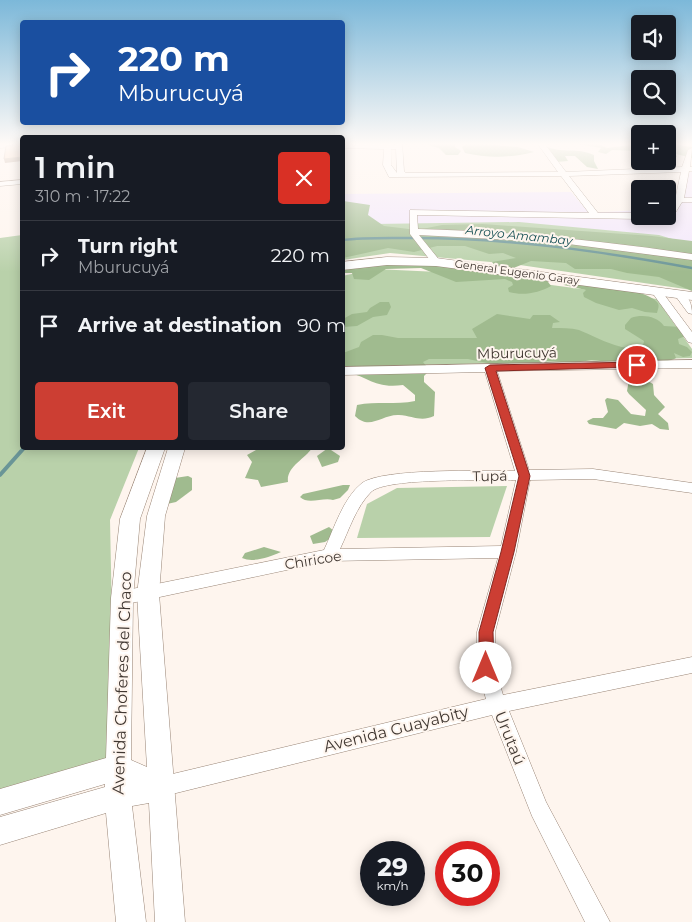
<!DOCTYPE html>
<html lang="en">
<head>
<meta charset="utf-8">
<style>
  :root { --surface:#171b24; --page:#242831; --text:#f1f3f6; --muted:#9ea1a6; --line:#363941; --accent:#cc3e33 }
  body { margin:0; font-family:Montserrat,sans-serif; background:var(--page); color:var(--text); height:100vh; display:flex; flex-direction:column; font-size:19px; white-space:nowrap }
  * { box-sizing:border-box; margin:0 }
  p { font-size:16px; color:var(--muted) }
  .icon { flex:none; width:28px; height:28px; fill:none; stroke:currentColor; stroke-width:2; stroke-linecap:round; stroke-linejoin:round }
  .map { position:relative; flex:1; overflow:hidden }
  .side { position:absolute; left:20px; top:135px; width:325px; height:315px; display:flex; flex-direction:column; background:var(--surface); border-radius:5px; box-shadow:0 2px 12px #0003 }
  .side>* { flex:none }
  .top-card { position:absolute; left:20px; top:20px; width:325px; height:105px; border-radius:5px; box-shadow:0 2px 12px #0003; background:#1a4fa0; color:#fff; overflow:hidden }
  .controls { position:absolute; left:631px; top:15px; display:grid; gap:10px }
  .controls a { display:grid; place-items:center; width:45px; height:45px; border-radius:5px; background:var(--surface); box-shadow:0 2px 12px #0003; font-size:25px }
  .speed { position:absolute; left:360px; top:841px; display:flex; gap:10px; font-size:25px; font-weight:700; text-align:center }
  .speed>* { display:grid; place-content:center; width:65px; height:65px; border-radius:50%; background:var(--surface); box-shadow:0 2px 12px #0003; line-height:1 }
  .speed small { font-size:12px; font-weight:400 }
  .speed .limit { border:8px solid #d22; background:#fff; color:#111 }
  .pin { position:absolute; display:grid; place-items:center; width:42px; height:42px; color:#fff; margin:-21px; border:2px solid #fff; border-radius:50%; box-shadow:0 1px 5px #0007 }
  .me { position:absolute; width:55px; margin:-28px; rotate:0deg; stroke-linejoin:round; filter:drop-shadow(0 0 4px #0008) }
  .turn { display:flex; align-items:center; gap:18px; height:105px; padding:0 15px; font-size:22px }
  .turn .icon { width:65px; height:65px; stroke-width:2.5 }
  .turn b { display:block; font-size:35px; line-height:42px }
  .round { display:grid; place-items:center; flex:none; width:52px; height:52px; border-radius:5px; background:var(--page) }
  .head { display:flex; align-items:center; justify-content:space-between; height:85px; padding:0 15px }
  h1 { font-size:30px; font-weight:600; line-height:38px }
  .action { display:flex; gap:10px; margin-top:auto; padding:10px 15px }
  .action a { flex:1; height:58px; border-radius:5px; background:var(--accent); color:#fff; font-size:20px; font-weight:600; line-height:58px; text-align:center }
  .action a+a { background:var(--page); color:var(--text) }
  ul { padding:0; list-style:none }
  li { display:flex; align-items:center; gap:15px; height:70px; padding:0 15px; border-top:1px solid var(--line) }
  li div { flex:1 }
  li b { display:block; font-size:19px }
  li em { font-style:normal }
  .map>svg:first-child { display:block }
  .commercial { fill:#f3e8fc }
  .green { fill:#b9d1aa }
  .forest { fill:#a0bb8f }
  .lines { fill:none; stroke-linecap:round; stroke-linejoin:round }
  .stream-far1 { stroke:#6a9597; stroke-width:2.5 }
  .stream { stroke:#6a9597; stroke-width:4 }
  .minor-casing { stroke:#998576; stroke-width:1 }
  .tertiary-casing { stroke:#998576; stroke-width:1 }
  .minor { fill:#fff; fill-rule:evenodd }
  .tertiary { fill:#fff; fill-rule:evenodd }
  .shaded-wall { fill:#aa8b74 }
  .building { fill:#f3c7a5; stroke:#aa8b74 }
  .route { fill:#cc3e33; stroke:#852821 }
  .labels { text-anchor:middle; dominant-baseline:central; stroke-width:4; stroke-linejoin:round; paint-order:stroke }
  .far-street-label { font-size:11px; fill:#413832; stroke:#fef5ee }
  .far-water-label { font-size:12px; font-style:italic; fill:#134e53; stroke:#fef5ee }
  .street-label { font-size:14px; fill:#413832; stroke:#fef5ee }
  .near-street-label { font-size:16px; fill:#413832; stroke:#fef5ee }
</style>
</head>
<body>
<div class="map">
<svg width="692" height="922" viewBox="0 0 692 922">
  <rect width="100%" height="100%" fill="#fef5ee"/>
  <polygon class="commercial" points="690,172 692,172 692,249 351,226 343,213 342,194 571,192 589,213 640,210 640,216 668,216 668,208 673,208"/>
  <g class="green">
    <polygon points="343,200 345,201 353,221 373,224 519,222 659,235 692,245 692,290 513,264 390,253 343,260"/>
    <polygon points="22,235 22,448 139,448 110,520 115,767 0,795 0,238"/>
    <polygon points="375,269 460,273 657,299 692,349 692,358 343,367 342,276"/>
    <polygon points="507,486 490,537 357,538 367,504 397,488"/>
  </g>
  <g class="forest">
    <polygon points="428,143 455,143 455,147 461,151 458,155 446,155 439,148 428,145"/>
    <path d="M467,143L518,147L534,152C511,158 487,158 465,153L462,147Z"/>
    <polygon points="572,143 596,143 607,148 638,144 640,151 612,150 606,154 598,152 601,148"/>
    <polygon points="668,143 692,147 692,158 676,154 677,157 668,158"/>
    <path d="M544,146C563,154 577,147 594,155V161L598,169L587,167L575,156H565L568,161L555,162Z"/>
    <polygon points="343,201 370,205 368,215 384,226 417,230 442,225 482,224 652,236 692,241 692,291 659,277 627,273 611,269 575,269 566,263 531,261 511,269 497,268 492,262 516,258 503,253 489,254 465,246 437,246 414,252 388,248 343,258"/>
    <path d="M403,263L543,275L551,286C539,293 523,296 509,292L508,288L513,285L512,282L505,279L456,282L421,268L386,269L369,280L354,279L352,273H343L342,268Z"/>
    <path d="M562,281C583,284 644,287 657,302C660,305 658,309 657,313L645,312L632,308L619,310L596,303L584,297L583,293L586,290L564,285Z"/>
    <polygon points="380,302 389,302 391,307 387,315 373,317 357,326 343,327 343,319 352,314 367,312 370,308"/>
    <path d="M497,314L530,319L533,315H550L560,322L553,323L552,328C561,328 571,328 579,330C597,337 624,354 643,346L644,341L625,329V325L631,318C642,314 657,316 664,326L681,327L688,335L678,339L679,344L687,347L692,352L690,356L683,357L674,353L676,358C664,365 646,360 631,368L634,373L653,384L654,395L665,407L658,414L668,423L669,430L660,429L652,424L640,426L624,423L616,429L589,424L587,421L593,418H603L608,412L605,400L607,398L618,400L631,414L645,416L646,410L629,394L627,391L629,380L618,374L616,367L607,365L601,361L591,360L575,363L547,361L535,366L492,364L468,359H429L423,362L427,367L428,372L424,376V382L435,392L434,416C421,422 413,416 399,415C382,414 370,431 355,416L357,405C376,401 396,405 415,401V395L403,385C374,389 368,376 343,371V353L359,347L361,342L373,335H382L398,338H477L472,329Z"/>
    <path d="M270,448H312C305,459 286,467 288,482L261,487L258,480L245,478L252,462L247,455L256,450Z"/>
    <polygon points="328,448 340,456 338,462 322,467 317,456"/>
    <polygon points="188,476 192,478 192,490 176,502 167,504 175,478"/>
    <path d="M343,485H350L348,490L340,498L333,500C323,497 308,505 300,497L303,494Z"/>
    <polygon points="329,527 334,531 334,536 325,542 313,544 310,536"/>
    <path d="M264,547L281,552C270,557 253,563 242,558L245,553Z"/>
  </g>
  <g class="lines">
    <path class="stream-far1" d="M342,240C366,237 391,238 415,238C508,238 600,251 692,268"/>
    <polyline class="stream" points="0,475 24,448"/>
    <defs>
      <g id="minor">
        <polygon points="22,143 22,146 0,148 0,144"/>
        <path d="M385,143L396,145V143H402L404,171L406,173L558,172L537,143H544L566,172L682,167L688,150L692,148L690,167H692V171H689L684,198H692V202H682L672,218L669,219L665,216H668V212L675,200L681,172L569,176L598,213H640V216H644L640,219L417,215L418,229C510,231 601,241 692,254V260L553,242L419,235L441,262L433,264L410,234V210L589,213L561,176L392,177H389L383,165L384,149L342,148V144ZM391,149H396L397,173L391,165Z"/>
        <polygon points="22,180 22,184 0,186 0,182"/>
        <polygon points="656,288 660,289 692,332 692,343 688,342 651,291"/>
        <path d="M679,291C689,294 692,305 692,314L688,313L674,294Z"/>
        <path d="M692,360V368L497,371L529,470L593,469L692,483V493L593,479L530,480L516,552L495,632V668L503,695L692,657V673L509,711L546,802L610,922H585L532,816L492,715L160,797L153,794L150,787L153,780L160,777L486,699L477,668V632L498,558L329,561L122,605L116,603L114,598L116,593L122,591L324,550C334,529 343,498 362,483C383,468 485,471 515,471L485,372L342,375V367ZM516,480L501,546L340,549C349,530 356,507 371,492C386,477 491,481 516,480Z"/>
      </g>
      <g id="tertiary">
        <polygon points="387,257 436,258 692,292 692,300 436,266 387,265 342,270 342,262"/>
        <polygon points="147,448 165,448 140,519 133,598 131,760 147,767 137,594 147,516 168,448 185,448 165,516 159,594 185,922 155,922 149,803 132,806 146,922 116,922 106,813 0,845 0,817 105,787 105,784 0,815 0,789 106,758 111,598 120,519"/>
      </g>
    </defs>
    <use href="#minor" class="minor-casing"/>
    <use href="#tertiary" class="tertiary-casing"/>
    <use href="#minor" class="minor"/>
    <use href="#tertiary" class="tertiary"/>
  </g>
  <polygon class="shaded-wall" points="22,157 22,161 5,163 4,159"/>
  <polygon class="building" points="22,144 22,157 4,159 6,146"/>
  <linearGradient id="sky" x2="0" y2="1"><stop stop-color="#7cb8d9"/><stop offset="0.53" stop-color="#fffaf7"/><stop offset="1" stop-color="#fffaf7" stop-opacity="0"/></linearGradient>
  <rect width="692" height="272" fill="url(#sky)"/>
  <polygon class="route" points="637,362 642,365 640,367 496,371 530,476 514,552 493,632 494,668 492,672 486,674 481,672 479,668 479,632 501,552 519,476 485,368 490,365"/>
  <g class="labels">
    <g class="far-street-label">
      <text transform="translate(517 272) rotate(8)">General Eugenio Garay</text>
    </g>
    <g class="far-water-label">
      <text transform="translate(519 235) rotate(6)">Arroyo Amambay</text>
    </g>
    <g class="street-label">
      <text transform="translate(517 353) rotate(-1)">Mburucuyá</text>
      <text transform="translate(490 476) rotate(-1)">Tupá</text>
      <text transform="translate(313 560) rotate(-9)">Chiricoe</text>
    </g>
    <g class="near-street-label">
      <text transform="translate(122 683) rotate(-88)">Avenida Choferes del Chaco</text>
      <text transform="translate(396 729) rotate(-14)">Avenida Guayabity</text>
      <text transform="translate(510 738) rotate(68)">Urutaú</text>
    </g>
  </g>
</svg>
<div class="controls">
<a><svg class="icon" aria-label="sound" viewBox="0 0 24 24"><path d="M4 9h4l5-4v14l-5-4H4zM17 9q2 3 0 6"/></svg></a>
<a><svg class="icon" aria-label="search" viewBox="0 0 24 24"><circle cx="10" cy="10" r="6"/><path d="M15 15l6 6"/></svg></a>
<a>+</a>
<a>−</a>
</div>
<div class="speed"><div>29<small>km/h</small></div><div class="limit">30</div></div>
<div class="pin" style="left:637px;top:365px;background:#d93025"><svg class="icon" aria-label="arrive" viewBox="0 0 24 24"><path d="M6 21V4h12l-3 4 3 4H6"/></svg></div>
<svg class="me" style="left:486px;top:668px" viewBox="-20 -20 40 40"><circle r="19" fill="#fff"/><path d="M0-13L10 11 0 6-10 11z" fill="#cc3e33"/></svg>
<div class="top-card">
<div class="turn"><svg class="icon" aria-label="right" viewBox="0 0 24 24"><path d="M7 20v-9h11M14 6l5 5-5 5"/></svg><div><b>220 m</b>Mburucuyá</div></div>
</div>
<section class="side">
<div class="head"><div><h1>1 min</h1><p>310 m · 17:22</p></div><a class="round" style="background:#d93025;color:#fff"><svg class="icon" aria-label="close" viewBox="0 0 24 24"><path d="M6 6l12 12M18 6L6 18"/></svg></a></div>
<ul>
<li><svg class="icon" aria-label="right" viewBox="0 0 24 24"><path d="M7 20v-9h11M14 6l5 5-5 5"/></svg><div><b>Turn right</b><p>Mburucuyá</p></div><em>220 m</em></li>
<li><svg class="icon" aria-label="arrive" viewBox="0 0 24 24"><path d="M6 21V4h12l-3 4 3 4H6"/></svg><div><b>Arrive at destination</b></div><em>90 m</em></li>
</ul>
<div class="action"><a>Exit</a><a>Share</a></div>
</section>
</div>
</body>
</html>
